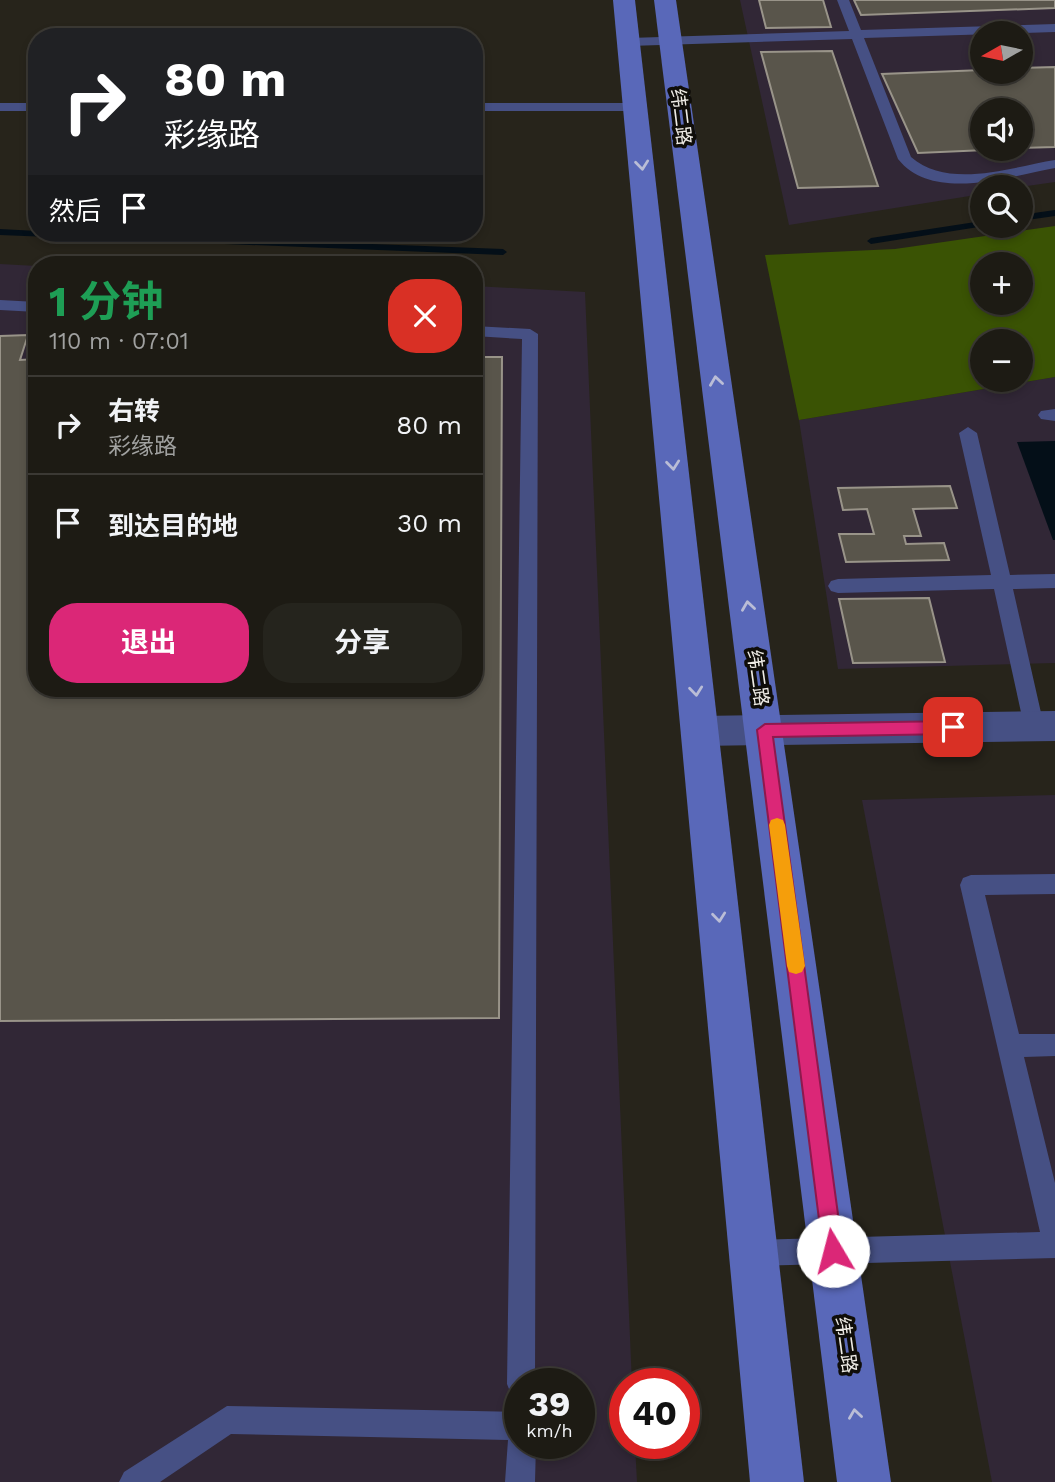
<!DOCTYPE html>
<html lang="zh">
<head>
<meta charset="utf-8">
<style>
  :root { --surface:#1d1b14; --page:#25241d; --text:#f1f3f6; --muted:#a0a1a0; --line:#3b3934; --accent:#db2777 }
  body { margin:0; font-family:"Work Sans","Noto Sans SC",sans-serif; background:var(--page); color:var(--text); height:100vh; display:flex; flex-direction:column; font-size:26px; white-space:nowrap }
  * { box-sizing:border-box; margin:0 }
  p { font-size:23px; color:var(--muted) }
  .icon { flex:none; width:38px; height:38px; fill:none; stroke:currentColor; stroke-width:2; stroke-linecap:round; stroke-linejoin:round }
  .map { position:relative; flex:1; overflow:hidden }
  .drawer { position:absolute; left:28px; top:256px; width:455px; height:441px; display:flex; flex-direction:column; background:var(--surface); border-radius:28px; box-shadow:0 4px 10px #0003,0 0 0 2px var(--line) }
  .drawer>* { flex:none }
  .banner { position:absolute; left:28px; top:28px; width:455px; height:214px; border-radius:28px; box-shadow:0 4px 10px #0003,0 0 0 2px var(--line); background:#202124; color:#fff; overflow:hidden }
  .needle { width:46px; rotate:261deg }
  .buttons { position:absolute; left:970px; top:21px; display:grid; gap:14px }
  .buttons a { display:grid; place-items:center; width:63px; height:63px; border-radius:50%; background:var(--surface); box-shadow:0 4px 10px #0003,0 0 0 2px var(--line); font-size:35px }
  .speed { position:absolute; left:504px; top:1368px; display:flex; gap:14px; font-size:35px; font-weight:700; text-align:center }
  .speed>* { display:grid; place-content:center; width:91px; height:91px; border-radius:50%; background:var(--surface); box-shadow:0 4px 10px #0003,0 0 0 2px var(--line); line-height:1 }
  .speed small { font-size:18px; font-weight:400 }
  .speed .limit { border:10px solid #d22; background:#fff; color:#111 }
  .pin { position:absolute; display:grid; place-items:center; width:60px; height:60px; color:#fff; margin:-30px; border-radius:14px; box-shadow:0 4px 10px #0006 }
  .me { position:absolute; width:77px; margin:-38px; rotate:352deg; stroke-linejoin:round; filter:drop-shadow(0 0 5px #0008) }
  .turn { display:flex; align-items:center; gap:24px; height:147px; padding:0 21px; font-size:32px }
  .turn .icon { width:91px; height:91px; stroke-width:2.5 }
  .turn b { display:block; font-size:49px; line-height:60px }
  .then { display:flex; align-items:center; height:66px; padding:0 21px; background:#0003; gap:14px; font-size:26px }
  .round { display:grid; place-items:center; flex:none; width:74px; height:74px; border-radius:28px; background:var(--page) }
  .head { display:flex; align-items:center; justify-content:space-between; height:119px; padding:0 21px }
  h1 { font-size:42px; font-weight:700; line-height:52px; color:#1e9e55 }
  .action { display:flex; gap:14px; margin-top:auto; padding:14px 21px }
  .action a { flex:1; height:80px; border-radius:28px; background:var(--accent); color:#fff; font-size:28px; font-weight:700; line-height:80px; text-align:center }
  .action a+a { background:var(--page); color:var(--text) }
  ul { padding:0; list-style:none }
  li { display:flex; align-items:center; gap:21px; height:98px; padding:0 21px; border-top:2px solid var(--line) }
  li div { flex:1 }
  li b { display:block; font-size:26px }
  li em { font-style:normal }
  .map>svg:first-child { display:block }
  .industrial { fill:#312736; fill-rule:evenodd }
  .forest { fill:#3a5304; fill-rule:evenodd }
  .water { fill:#040f18 }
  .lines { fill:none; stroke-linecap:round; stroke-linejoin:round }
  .stream { fill:#040f18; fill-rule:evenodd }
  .building { fill:#59554b; stroke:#999489; stroke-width:2 }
  .lane { fill:#465084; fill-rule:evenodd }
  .street { fill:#465084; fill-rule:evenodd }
  .secondary { fill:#5968b9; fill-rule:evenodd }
  .oneway { stroke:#babdd6 }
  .route { fill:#db2777; stroke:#8e194d; stroke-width:2 }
  .slow { fill:#f59e0b }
  .labels { text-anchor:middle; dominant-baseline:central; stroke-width:7; stroke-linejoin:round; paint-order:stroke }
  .street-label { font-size:19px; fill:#eeebe5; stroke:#0f0d09 }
</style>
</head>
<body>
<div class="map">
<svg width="1055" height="1482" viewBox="0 0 1055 1482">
  <rect width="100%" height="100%" fill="#27241b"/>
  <g class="industrial">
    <path d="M740,0H1055V182L1020,187H982V194L789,225ZM982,33H1020V72H982ZM982,110H1020V149H982Z"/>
    <path d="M0,264L37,266V688H474V286L585,292L632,1384H625V1444H635L637,1482H0ZM520,1384H579V1444H520Z"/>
    <polygon points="1055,377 1055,663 838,669 799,420"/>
    <polygon points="1055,795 1055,1482 992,1482 862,800"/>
  </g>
  <path class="forest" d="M1055,226V377L799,420L765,255L895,249ZM982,264H1020V303H982ZM982,341H1020V380H982Z"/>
  <polygon class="water" points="1055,441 1055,540 1053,540 1017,442"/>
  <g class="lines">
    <g class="stream">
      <polygon points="1055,210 1055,216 1020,221 1020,215"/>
      <polygon points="982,221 982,226 985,226 871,244 867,241 871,238"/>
      <polygon points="0,229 37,231 37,233 86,233 503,249 507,252 503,255 0,235"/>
    </g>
  </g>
  <g class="building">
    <polygon points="759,0 823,0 831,27 766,28"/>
    <polygon points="854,0 1055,0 1055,8 861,15"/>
    <polygon points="832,51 878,186 798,188 761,52"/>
    <polygon points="1055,67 1055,147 1020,148 1020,110 982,110 982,149 1009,149 918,153 882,74 982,70 982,72 1020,72 1020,68"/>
    <polygon points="28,335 20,360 37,359 37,688 474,688 474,357 502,357 499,1018 0,1021 0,336"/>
    <polygon points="950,486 957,508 913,509 921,536 904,536 906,544 944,543 949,560 846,562 839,534 874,534 867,509 843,510 838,488"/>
    <polygon points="929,598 945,662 853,663 839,599"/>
  </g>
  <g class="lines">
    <g class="lane">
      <path d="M837,0H849L861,30L1055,24V32L864,38L911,157C949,190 1011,167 1055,160V168C1009,176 933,203 898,159L852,39L629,46L623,42L629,38L849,31Z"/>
      <rect x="0" y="103" width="37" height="8"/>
      <polygon points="474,103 636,103 643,107 636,111 474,111"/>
      <polygon points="0,300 37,302 37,312 0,310"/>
      <polygon points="474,326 530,329 538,334 535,1384 520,1384 520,1398 511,1394 507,1384 522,339 474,336"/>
      <polygon points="1055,409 1055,421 1041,419 1038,415 1041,411"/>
      <polygon points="968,427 977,433 1010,575 1055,574 1055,588 1013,589 1044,726 1041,732 1034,734 1027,732 1024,726 994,589 838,593 831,591 828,586 831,581 838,579 991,575 959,433"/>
      <polygon points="1055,874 1055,894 985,895 1019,1034 1055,1034 1055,1056 1024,1057 1055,1183 1055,1258 754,1266 744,1263 741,1253 744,1243 754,1240 1040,1232 960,885 963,878 971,875"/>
      <polygon points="227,1406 520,1412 520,1444 536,1444 535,1482 505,1482 508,1440 231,1434 160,1482 119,1482 124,1472"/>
    </g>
    <polygon class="street" points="1055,711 1055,741 700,746 686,742 681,731 686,720 700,716"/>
    <g class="secondary">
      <polygon points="613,0 635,0 804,1482 750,1482"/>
      <polygon points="654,0 676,0 891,1482 837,1482"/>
    </g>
  </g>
  <defs><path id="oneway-chevron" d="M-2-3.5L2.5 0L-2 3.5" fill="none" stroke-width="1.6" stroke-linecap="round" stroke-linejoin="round" transform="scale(1.75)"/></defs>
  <g class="oneway">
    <use href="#oneway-chevron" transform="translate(642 165) rotate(84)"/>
    <use href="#oneway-chevron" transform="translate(716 381) rotate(-98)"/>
    <use href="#oneway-chevron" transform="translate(673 465) rotate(84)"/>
    <use href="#oneway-chevron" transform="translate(748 606) rotate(-98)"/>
    <use href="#oneway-chevron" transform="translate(696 691) rotate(84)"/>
    <use href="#oneway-chevron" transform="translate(719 917) rotate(84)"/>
    <use href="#oneway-chevron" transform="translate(855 1414) rotate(-98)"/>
  </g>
  <polygon class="route" points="953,721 961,727 953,734 773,737 843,1251 840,1259 833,1262 826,1259 823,1251 757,730 765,724"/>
  <polygon class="slow" points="777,818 783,820 785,825 805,966 802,972 796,974 789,972 787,966 769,825 771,820"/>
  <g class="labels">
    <g class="street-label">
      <text transform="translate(681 117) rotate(83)">纬二路</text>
      <text transform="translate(758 678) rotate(82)">纬二路</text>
      <text transform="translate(846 1345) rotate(82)">纬二路</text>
    </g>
  </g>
</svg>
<div class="buttons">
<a><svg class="needle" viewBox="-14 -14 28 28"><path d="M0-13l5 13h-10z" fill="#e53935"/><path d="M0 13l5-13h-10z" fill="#a0a1a0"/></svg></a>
<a><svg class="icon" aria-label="sound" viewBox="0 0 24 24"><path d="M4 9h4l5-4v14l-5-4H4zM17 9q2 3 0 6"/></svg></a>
<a><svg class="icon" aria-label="search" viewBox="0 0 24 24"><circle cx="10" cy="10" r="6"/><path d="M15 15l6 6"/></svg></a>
<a>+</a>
<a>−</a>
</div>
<div class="speed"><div>39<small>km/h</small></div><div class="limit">40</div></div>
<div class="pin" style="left:953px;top:727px;background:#d93025"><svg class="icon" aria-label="arrive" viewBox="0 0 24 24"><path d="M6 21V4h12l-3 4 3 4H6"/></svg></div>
<svg class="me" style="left:833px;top:1251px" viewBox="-20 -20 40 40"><circle r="19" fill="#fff"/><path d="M0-13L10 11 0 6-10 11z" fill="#db2777"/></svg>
<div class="banner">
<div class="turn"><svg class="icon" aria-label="right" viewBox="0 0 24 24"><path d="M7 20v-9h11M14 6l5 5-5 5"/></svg><div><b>80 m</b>彩缘路</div></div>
<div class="then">然后<svg class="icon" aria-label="arrive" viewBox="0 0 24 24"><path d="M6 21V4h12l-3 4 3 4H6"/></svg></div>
</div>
<section class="drawer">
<div class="head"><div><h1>1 分钟</h1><p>110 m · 07:01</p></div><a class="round" style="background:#d93025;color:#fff"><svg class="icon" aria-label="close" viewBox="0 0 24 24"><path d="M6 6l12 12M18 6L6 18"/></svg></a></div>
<ul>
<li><svg class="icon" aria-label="right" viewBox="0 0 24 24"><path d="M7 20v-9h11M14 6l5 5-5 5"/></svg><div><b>右转</b><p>彩缘路</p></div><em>80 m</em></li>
<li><svg class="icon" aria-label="arrive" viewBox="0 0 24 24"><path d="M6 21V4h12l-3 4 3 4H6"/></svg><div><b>到达目的地</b></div><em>30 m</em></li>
</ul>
<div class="action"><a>退出</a><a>分享</a></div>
</section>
</div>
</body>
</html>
